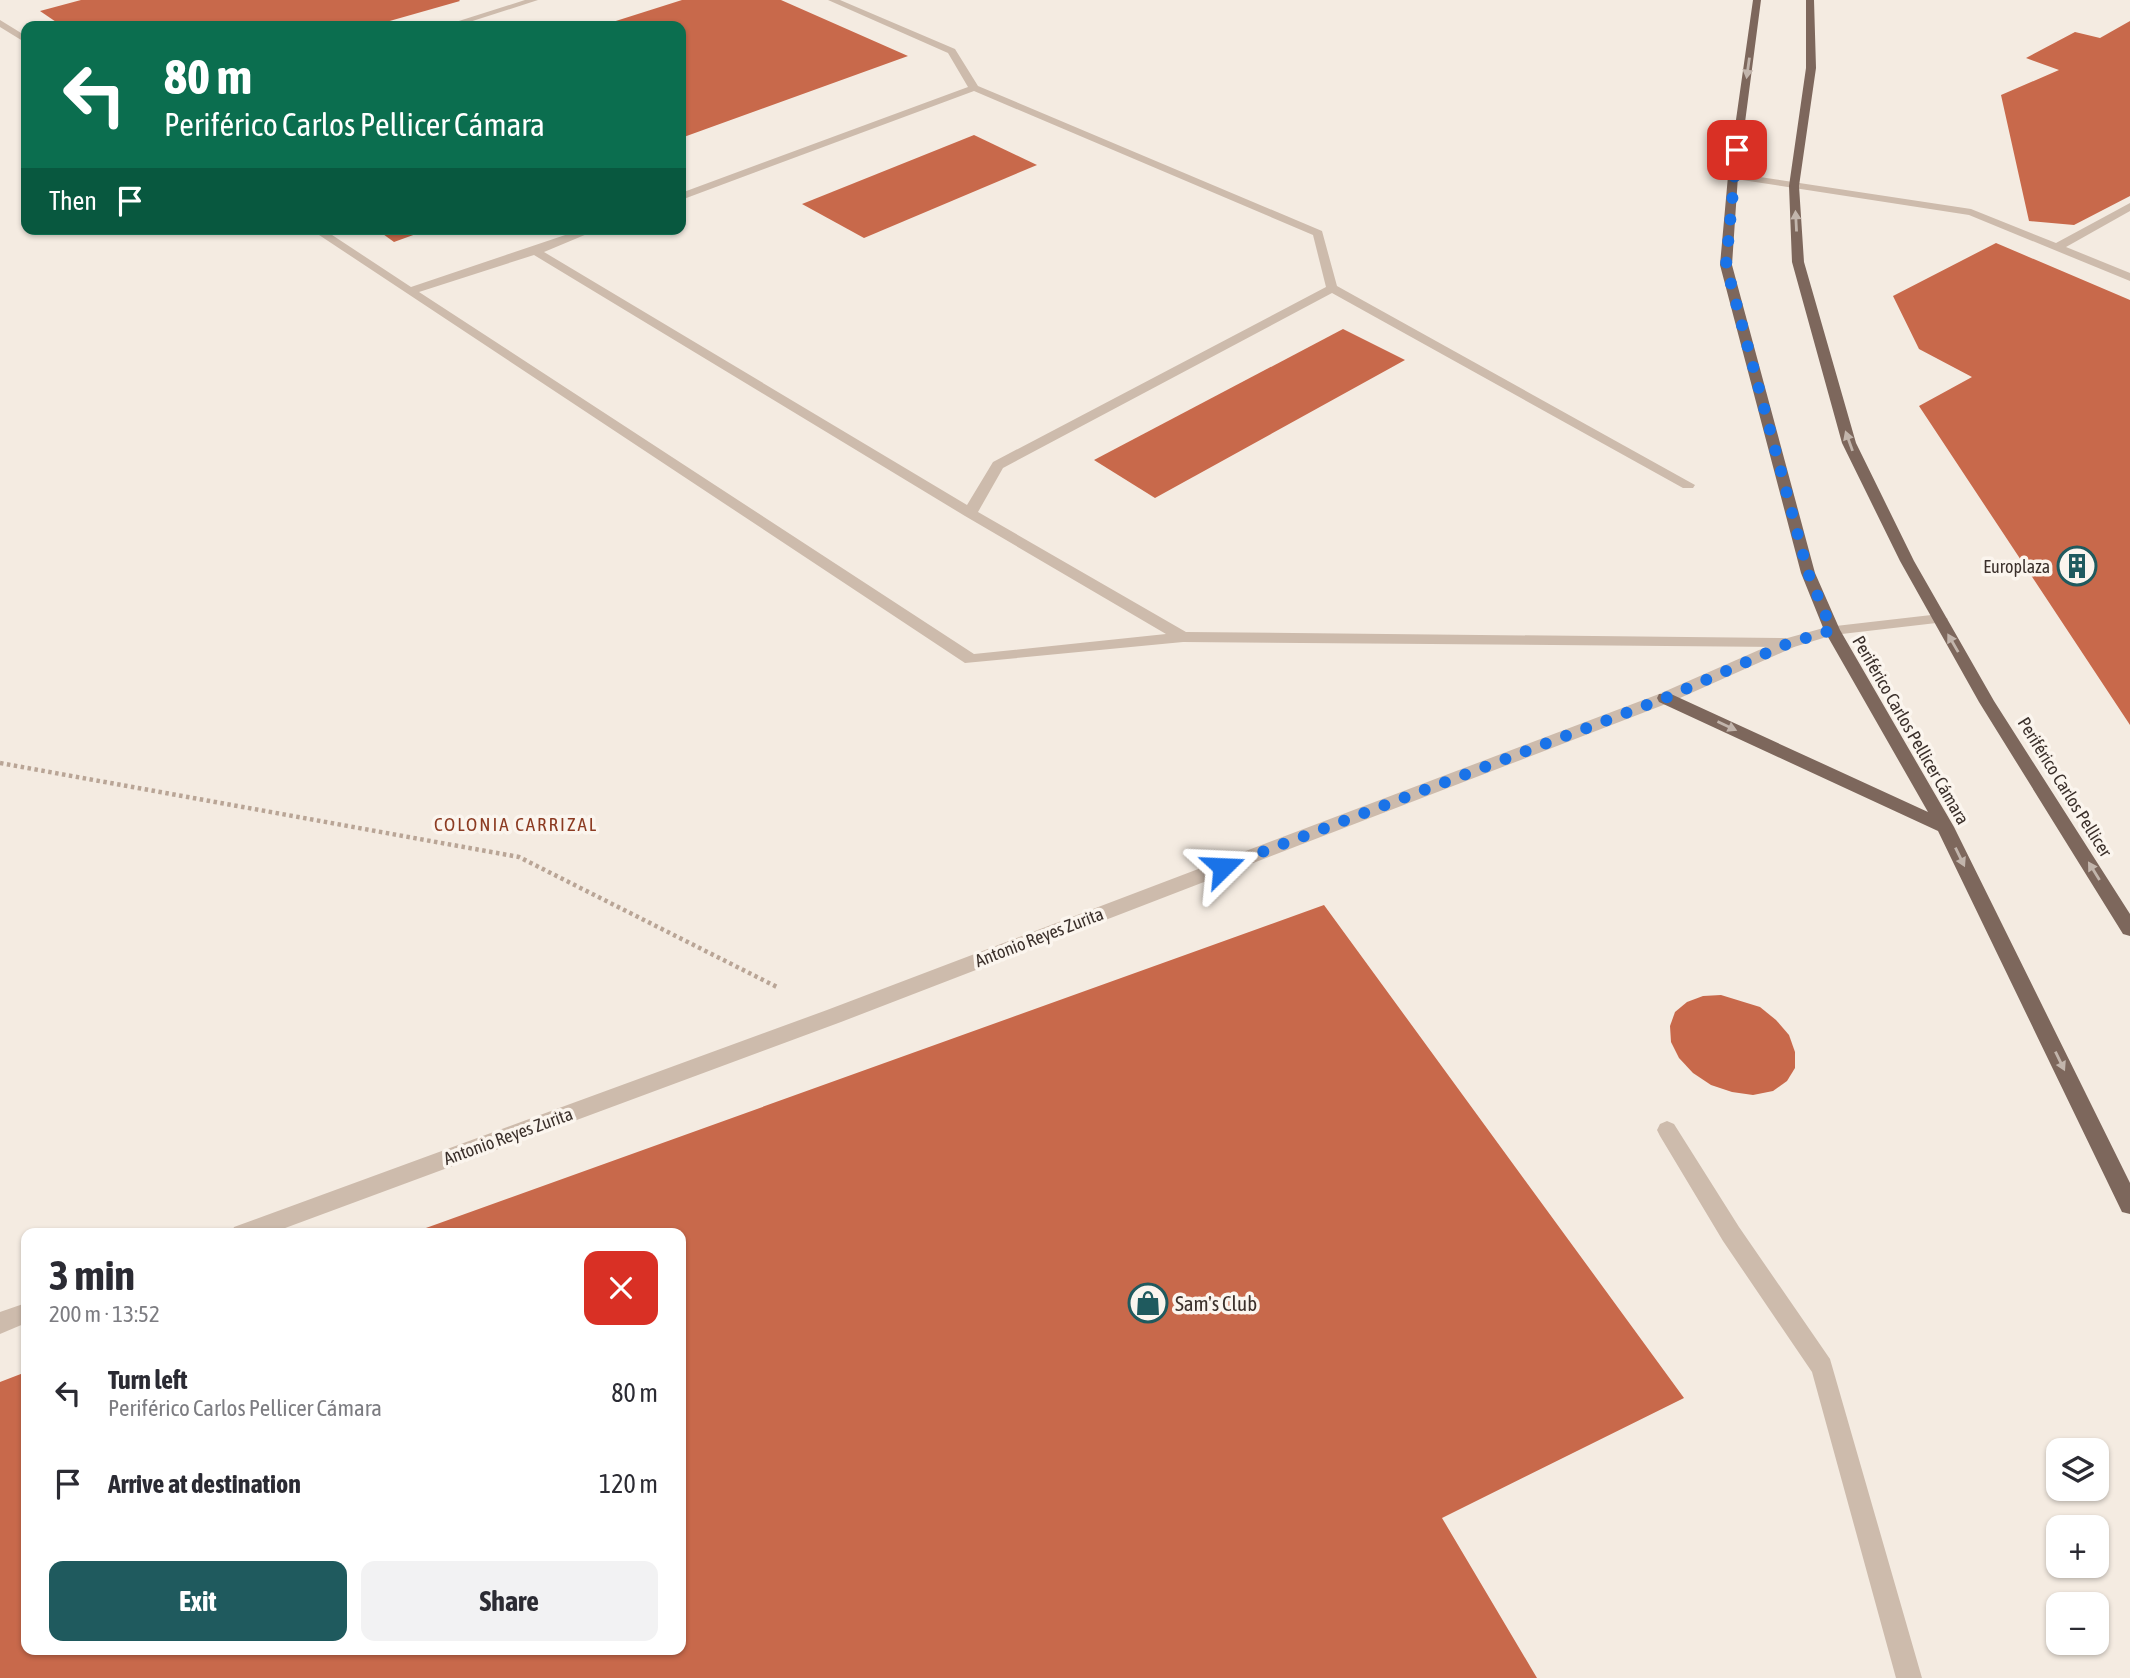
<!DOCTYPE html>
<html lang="en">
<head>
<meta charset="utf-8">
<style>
  :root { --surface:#fff; --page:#f2f2f3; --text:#2b2b33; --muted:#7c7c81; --accent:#1f5a5e }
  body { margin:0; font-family:"Asap Condensed",sans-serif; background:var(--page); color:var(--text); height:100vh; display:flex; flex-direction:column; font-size:26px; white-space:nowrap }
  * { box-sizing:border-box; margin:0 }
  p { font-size:23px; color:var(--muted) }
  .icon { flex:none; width:38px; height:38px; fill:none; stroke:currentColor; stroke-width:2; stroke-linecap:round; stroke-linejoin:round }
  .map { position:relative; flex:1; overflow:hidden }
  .panel { position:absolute; left:21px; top:1228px; width:665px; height:427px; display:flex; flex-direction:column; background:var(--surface); border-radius:14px; box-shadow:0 2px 5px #0004 }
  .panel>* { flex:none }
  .banner { position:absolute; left:21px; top:21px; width:665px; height:214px; border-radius:14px; box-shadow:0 2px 5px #0004; background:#0b6e4f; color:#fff; overflow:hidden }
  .buttons { position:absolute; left:2046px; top:1438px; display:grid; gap:14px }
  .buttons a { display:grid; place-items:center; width:63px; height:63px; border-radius:14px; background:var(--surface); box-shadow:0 2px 5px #0004; font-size:35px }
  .pin { position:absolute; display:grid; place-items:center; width:60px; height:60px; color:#fff; margin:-30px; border-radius:14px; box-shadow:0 4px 10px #0006 }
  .me { position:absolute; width:77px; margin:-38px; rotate:69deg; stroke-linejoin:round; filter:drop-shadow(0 0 5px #0008) }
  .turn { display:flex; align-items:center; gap:24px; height:147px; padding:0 28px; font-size:32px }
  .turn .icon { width:91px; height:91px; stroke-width:2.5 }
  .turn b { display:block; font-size:49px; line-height:60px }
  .then { display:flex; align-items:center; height:66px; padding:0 28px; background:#0003; gap:14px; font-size:26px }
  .round { display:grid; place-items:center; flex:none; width:74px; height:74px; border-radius:14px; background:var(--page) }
  .head { display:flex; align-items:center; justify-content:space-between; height:119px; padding:0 28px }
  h1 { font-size:42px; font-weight:700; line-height:52px }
  .action { display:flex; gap:14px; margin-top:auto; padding:14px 28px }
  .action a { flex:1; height:80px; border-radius:14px; background:var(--accent); color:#fff; font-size:28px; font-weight:700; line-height:80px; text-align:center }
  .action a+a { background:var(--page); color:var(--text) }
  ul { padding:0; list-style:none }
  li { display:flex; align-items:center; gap:21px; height:91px; padding:0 28px }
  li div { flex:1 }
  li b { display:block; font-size:26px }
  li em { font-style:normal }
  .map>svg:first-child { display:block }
  .building { fill:#c8694b }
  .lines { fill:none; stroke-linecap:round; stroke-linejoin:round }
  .path { stroke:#b9a596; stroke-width:4.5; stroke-dasharray:3.5 3.5; stroke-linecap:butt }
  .lane { fill:#cdbbac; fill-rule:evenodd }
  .street { fill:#cdbbac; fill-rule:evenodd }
  .primary { fill:#7d675c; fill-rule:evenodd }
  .oneway { fill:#c2b5ac }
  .route { stroke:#1a73e8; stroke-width:12; stroke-dasharray:0 21.6 }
  .labels { text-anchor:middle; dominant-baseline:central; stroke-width:7; stroke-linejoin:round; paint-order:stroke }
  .poi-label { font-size:18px; fill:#3b302b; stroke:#fbf5ee; text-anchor:end }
  .street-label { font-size:18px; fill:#3b302b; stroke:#fbf5ee }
  .neighbourhood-label { font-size:19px; letter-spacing:2px; fill:#8c3b22; stroke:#fbf5ee }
  .near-poi-label { font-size:21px; fill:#3b302b; stroke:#fbf5ee; text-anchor:start }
</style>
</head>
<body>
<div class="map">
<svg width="2130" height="1678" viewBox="0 0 2130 1678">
  <rect width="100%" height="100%" fill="#f4ebe1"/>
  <g class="building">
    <polygon points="81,0 459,0 460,1 372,26 62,26 40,11"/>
    <polygon points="682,0 781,0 908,56 681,138 681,26 600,26"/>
    <polygon points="2130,21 2130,196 2074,225 2029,221 2001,95 2059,70 2026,58 2075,32 2100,38"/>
    <polygon points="974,135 1037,165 864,238 802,204"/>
    <polygon points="376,229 427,229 427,230 394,242"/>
    <polygon points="1996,243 2130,300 2130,725 1919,406 1972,377 1919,349 1893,296"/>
    <polygon points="1343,329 1405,360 1155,498 1094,460"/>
    <polygon points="1324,905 1684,1398 1442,1518 1537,1678 0,1678 0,1382 26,1372 26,1650 681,1650 681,1234 412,1233"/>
    <polygon points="1721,995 1760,1007 1776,1020 1789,1035 1795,1052 1795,1068 1787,1081 1773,1091 1753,1095 1732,1092 1711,1085 1693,1073 1679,1058 1671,1042 1670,1026 1675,1012 1687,1002 1703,996"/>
  </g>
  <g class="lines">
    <polyline class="path" points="0,763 519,857 777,987"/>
    <g class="lane">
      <polygon points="525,0 538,0 457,26 443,26"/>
      <path d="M828,0H840L955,49L978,86L1322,231L1337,286L1695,485L1693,488H1683L1332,293L1003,468L978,512L1186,632L1789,638L1797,643L1794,647L1183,642L965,663L310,229H323L411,287L583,229H599L544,252L967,505L993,462L1326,287L1313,235L974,91L681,200V193L968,87L948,53ZM534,255L965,516L1166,634L974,654L419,292Z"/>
      <polygon points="0,20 26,36 26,43 0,27"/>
      <polygon points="1733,173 1971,209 2056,243 2130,203 2130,211 2066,247 2130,273 2130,281 1969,215 1729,178 1729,174"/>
      <polygon points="1667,1121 1674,1124 1739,1227 1830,1359 1922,1678 1896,1678 1812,1372 1723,1241 1660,1136 1657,1130 1660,1124"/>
    </g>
    <g class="street">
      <polygon points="1940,614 1948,619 1945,622 1833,635 1794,647 1671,702 841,1022 269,1234 231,1234 234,1227 827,1010 1659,694 1784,639 1827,627"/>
      <polygon points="26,1303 26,1323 0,1334 0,1312"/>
    </g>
    <g class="primary">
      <polygon points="1753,0 1761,0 1738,176 1732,265 1815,573 1840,630 1954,827 2130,1183 2130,1214 2122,1212 1938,831 1659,702 1657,698 1659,694 1671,694 1928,812 1824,630 1801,573 1720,265 1728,176"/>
      <polygon points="1806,0 1814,0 1816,68 1799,186 1804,262 1856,443 1914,561 1994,701 2130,914 2130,936 2123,934 1979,702 1900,561 1842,443 1792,262 1789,186 1806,68"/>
    </g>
  </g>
  <defs><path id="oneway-solid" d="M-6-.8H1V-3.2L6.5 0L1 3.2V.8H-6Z" transform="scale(1.75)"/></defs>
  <g class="oneway">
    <use href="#oneway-solid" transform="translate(1748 68) rotate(98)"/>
    <use href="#oneway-solid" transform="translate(1796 221) rotate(-93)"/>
    <use href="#oneway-solid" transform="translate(1849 441) rotate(-110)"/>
    <use href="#oneway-solid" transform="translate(1953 643) rotate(-120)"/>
    <use href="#oneway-solid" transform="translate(1727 726) rotate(25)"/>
    <use href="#oneway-solid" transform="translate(1960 857) rotate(64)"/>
    <use href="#oneway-solid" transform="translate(2094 871) rotate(-122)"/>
    <use href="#oneway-solid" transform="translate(2060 1061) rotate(64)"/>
  </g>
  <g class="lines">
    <polyline class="route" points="1223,867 1665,698 1789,643 1832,630 1808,573 1726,265 1737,150"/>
  </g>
  <defs>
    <symbol id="building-ring" viewBox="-11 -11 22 22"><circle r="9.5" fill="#fbf5ee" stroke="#1f5a5e" stroke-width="1.5"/><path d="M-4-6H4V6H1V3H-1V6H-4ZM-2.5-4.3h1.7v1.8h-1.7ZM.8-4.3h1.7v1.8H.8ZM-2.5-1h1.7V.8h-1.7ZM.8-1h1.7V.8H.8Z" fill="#1f5a5e"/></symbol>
    <symbol id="shop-ring" viewBox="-11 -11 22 22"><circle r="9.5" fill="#fbf5ee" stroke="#1f5a5e" stroke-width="1.5"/><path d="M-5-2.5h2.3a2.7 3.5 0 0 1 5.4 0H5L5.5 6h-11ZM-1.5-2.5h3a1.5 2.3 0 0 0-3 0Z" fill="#1f5a5e"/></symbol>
  </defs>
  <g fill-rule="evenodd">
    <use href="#building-ring" x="2055" y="544" width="44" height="44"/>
    <use href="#shop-ring" x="1126" y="1281" width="44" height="44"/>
  </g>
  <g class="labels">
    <g class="poi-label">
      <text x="2050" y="566">Europlaza</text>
    </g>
    <g class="street-label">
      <text transform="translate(1911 730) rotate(60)">Periférico Carlos Pellicer Cámara</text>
      <text transform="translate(2065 787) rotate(58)">Periférico Carlos Pellicer</text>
      <text transform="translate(1039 937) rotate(-21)">Antonio Reyes Zurita</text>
      <text transform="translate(508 1136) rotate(-20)">Antonio Reyes Zurita</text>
    </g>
    <g class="neighbourhood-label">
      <text x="516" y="824">COLONIA CARRIZAL</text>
    </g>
    <g class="near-poi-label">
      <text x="1175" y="1303">Sam's Club</text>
    </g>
  </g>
</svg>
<div class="buttons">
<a><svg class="icon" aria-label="layers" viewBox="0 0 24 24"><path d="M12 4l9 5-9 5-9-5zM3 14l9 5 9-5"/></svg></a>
<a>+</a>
<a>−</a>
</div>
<div class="pin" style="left:1737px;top:150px;background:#d93025"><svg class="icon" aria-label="arrive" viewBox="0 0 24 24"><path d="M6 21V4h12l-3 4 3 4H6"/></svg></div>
<svg class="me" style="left:1223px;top:867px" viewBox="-20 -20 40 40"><path d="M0-17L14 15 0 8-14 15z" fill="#1a73e8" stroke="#fff" stroke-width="4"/></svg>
<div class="banner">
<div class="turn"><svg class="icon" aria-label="left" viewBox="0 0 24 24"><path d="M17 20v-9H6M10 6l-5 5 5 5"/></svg><div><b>80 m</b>Periférico Carlos Pellicer Cámara</div></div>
<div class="then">Then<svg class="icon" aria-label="arrive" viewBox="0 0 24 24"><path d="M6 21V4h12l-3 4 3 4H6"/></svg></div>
</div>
<section class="panel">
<div class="head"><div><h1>3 min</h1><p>200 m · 13:52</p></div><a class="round" style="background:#d93025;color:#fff"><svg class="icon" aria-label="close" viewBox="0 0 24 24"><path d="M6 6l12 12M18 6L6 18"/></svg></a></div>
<ul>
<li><svg class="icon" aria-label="left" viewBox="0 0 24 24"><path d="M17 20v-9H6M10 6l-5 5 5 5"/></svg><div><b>Turn left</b><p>Periférico Carlos Pellicer Cámara</p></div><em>80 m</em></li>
<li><svg class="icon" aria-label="arrive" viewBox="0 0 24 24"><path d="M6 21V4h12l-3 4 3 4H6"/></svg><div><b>Arrive at destination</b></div><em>120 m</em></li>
</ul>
<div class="action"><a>Exit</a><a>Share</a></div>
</section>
</div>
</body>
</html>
